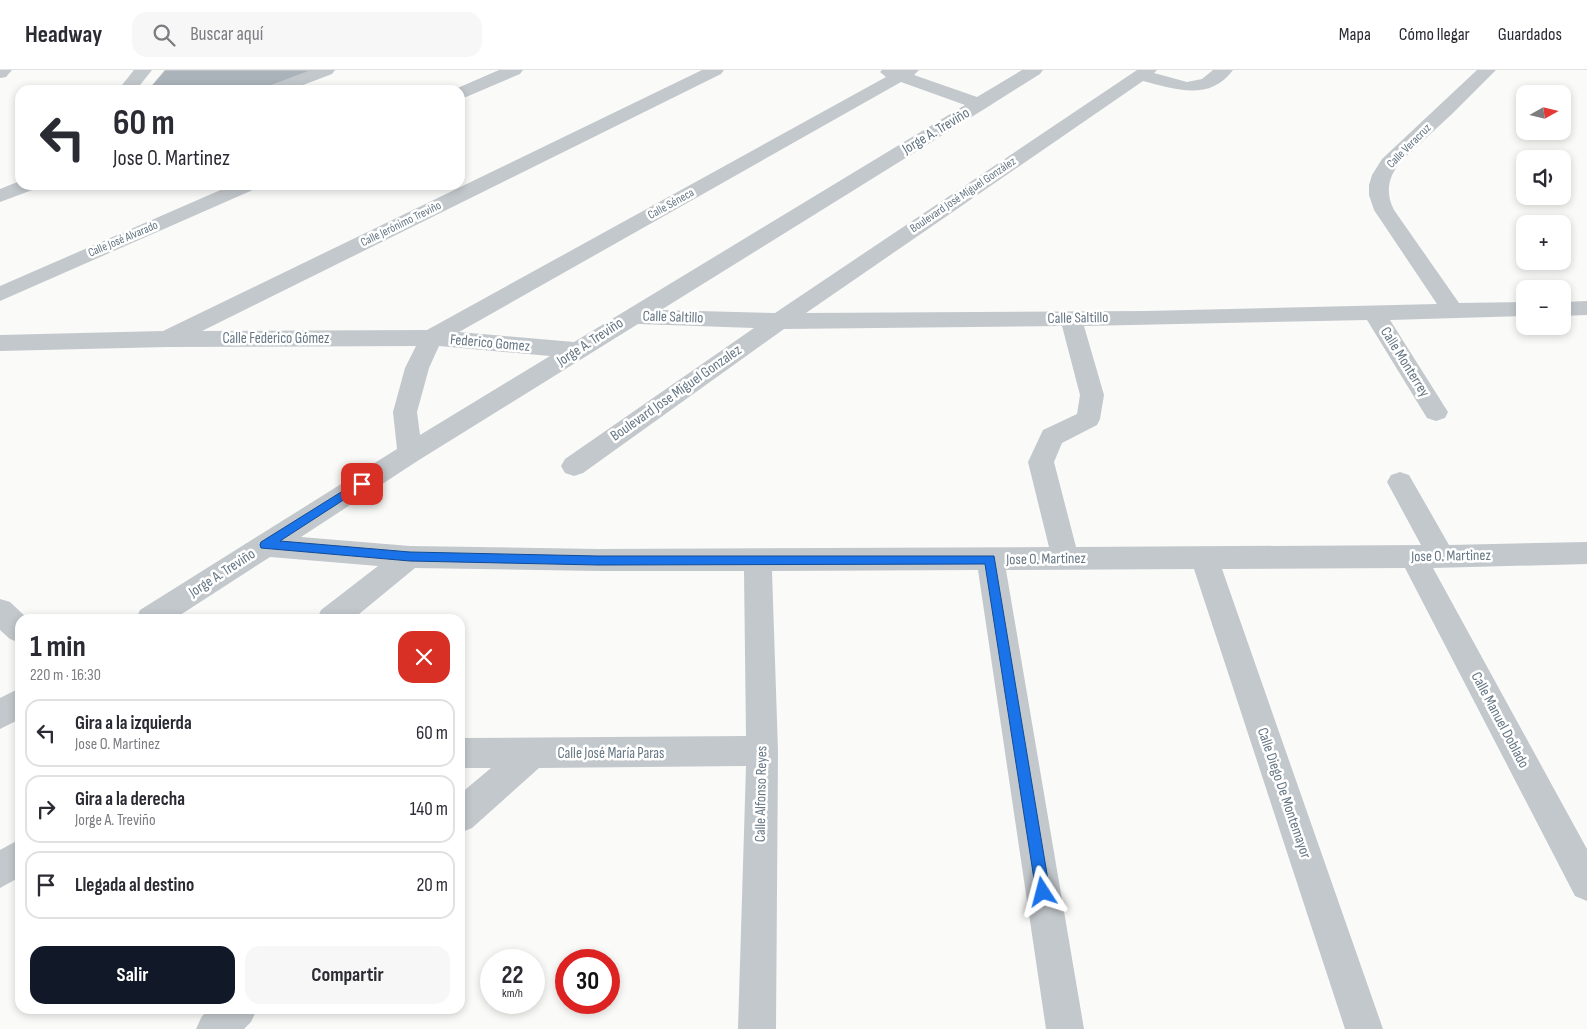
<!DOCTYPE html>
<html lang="es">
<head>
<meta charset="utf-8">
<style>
  :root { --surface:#fff; --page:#f7f7f7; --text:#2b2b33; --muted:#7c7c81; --line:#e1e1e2; --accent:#111827 }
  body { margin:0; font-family:"Sofia Sans Condensed",sans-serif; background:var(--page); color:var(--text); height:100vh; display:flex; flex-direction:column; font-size:19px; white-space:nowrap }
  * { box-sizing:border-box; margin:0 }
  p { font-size:16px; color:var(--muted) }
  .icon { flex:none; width:28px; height:28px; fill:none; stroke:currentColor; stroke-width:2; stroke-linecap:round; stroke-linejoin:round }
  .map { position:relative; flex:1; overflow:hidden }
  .drawer { position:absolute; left:15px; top:544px; width:450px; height:400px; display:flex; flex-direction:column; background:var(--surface); border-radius:15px; box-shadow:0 2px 8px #0003 }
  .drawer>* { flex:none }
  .banner { position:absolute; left:15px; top:15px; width:450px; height:105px; border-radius:15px; box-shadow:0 2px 8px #0003; background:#fff; color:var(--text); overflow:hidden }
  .needle { width:32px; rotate:82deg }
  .fabs { position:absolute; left:1516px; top:15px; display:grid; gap:10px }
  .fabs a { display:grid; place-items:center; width:55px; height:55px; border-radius:10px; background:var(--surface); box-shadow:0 2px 8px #0003; font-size:25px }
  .speed { position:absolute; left:480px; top:879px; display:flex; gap:10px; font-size:25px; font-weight:700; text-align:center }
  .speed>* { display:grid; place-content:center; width:65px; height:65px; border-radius:50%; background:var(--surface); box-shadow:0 2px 8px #0003; line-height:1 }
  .speed small { font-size:12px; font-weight:400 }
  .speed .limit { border:8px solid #d22; background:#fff; color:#111 }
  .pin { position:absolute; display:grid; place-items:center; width:42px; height:42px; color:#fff; margin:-21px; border-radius:10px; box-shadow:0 2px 8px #0006 }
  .me { position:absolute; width:55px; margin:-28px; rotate:351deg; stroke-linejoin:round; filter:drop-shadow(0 0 4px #0008) }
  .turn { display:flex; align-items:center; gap:18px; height:105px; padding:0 15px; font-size:22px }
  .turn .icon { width:65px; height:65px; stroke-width:2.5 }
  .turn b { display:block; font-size:35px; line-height:42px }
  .round { display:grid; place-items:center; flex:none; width:52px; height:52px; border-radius:15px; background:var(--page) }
  .head { display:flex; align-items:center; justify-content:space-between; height:85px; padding:0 15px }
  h1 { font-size:30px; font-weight:700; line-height:38px }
  .primary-button { display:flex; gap:10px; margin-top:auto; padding:10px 15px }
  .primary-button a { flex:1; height:58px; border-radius:15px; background:var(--accent); color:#fff; font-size:20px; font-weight:700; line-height:58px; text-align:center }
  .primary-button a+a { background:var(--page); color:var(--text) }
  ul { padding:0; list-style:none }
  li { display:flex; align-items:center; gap:15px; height:68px; margin:0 10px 8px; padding:0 5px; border:2px solid var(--line); border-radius:15px }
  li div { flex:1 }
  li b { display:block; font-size:19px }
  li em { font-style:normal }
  header { display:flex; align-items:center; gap:30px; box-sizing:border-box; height:70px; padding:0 25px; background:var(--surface); border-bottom:1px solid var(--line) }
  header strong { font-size:24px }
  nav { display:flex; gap:28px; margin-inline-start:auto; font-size:18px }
  .search { width:350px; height:45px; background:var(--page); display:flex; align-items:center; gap:12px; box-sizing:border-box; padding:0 18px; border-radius:15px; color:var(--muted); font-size:19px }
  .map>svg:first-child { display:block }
  .building { fill:#aab3b9; stroke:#dcdcda }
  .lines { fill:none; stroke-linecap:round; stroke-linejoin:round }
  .minor { fill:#c3c8cc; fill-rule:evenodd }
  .route { fill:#1a73e8; stroke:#114b97 }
  .labels { text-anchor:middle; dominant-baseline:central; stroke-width:5; stroke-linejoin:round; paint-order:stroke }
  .far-street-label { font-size:12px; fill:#657683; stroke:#fff }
  .street-label { font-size:15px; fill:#657683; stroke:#fff }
</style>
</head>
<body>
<header>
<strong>Headway</strong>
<div class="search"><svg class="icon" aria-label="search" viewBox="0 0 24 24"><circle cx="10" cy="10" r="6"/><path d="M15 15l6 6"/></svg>Buscar aquí</div>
<nav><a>Mapa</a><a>Cómo llegar</a><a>Guardados</a></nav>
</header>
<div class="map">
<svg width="1587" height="959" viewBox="0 0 1587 959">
  <rect width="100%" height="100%" fill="#fafaf8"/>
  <polygon class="building" points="165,0 321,0 270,20 148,20"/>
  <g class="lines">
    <g class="minor">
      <polygon points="0,0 12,0 6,7 0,8"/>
      <polygon points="134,0 152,0 136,20 118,20"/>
      <polygon points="311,0 335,0 332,4 290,20 265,20 268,16"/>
      <polygon points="499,0 523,0 520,4 466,27 460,28 460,20 453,20"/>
      <path d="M702,0H724L721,4L202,261L427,260L886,7L880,2L882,0H919L914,5L977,27L1022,0H1043L1040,4L986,38L661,240L775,243L1137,0H1157L1154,3L1187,12L1202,9L1213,0H1233C1210,32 1174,19 1143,11L806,243L1146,241L1437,234L1374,140L1369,125V115L1372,105L1382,89L1477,0H1496L1452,44L1401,91C1388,107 1385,122 1394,140L1459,233L1525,232V246L1390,250L1448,342L1445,348L1436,351L1427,348L1367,250L1084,256L1104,325L1100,349L1097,355L1062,373L1054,392L1076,477L1421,475L1387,412L1391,405L1400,402L1409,405L1449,475L1587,472V494L1433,498L1587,779V831L1575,826L1405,498L1222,499L1383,959H1345L1194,499L1006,500L1084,959H1046L978,500L772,501L778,681L776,959H738L746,696L539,698L472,758L460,763V724L491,698H460V668L746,666L744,501H598L415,498L353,549H317L321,540L378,496L270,487L174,549H136L140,540L397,379L393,342L405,298L416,276L167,277L0,281V265L163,261ZM901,12L965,35L574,272L459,262ZM638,254L754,258L565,389L561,396L565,403L574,406L583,403L784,259L1062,256L1080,325L1077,344L1043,360L1028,392L1049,477L598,479L410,476L301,467L419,390ZM439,276L550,286L420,365L417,342L429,298Z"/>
      <polygon points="20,111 20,115 38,115 35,119 0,132 0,119"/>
      <polygon points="232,115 258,115 255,119 0,231 0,216"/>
      <polygon points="1587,231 1587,245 1562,246 1562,232"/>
      <polygon points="0,529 10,532 28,549 20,549 20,573 10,569 0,560"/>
      <polygon points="20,618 20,649 0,659 0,628"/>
      <polygon points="20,769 20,807 0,818 0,780"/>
      <polygon points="210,939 257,939 251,952 244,959 196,959 202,946"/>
    </g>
  </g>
  <polygon class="route" points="362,409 365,411 367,414 365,416 280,471 410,482 598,486 994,486 1050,822 1048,827 1043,829 1038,827 1036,822 985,494 598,495 410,491 261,478 260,475 261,472"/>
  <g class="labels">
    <g class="far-street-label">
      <text transform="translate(1409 76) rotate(-45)">Calle Veracruz</text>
      <text transform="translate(963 125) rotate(-34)">Boulevard José Miguel González</text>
      <text transform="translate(671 134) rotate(-29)">Calle Séneca</text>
      <text transform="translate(401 154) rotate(-26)">Calle Jerónimo Treviño</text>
      <text transform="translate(123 169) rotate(-23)">Calle José Alvarado</text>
    </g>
    <g class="street-label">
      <text transform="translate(936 61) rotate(-31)">Jorge A. Treviño</text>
      <text transform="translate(673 247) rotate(2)">Calle Saltillo</text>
      <text transform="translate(1078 248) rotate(-1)">Calle Saltillo</text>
      <text x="276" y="268">Calle Federico Gómez</text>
      <text transform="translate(590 272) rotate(-33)">Jorge A. Treviño</text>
      <text transform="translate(490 273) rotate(5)">Federico Gomez</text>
      <text transform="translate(1405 292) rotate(58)">Calle Monterrey</text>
      <text transform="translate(676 323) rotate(-35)">Boulevard Jose Miguel Gonzalez</text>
      <text transform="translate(1451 486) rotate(-1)">Jose O. Martinez</text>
      <text transform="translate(1046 489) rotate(-1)">Jose O. Martinez</text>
      <text transform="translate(222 503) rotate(-33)">Jorge A. Treviño</text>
      <text transform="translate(1500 650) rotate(62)">Calle Manuel Doblado</text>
      <text x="611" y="683">Calle José María Paras</text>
      <text transform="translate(1284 723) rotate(71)">Calle Diego De Montemayor</text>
      <text transform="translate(761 724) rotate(-89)">Calle Alfonso Reyes</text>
    </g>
  </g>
</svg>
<div class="fabs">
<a><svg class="needle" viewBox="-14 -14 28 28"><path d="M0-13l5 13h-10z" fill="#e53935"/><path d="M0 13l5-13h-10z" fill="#7c7c81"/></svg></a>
<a><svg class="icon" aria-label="sound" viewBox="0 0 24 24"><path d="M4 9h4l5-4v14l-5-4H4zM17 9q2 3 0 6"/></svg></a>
<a>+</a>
<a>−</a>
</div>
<div class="speed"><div>22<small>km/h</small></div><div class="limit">30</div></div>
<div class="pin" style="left:362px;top:414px;background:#d93025"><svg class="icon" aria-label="arrive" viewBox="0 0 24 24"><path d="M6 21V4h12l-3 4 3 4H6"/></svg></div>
<svg class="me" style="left:1043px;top:822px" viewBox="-20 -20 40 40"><path d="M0-17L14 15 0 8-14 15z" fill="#1a73e8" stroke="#fff" stroke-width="4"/></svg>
<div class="banner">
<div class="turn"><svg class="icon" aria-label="left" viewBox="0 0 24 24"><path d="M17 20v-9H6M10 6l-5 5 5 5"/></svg><div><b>60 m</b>Jose O. Martinez</div></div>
</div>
<section class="drawer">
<div class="head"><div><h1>1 min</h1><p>220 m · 16:30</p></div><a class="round" style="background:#d93025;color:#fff"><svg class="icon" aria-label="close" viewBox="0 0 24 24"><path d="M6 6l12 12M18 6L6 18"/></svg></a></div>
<ul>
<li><svg class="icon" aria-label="left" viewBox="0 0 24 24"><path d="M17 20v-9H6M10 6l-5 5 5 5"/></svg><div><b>Gira a la izquierda</b><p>Jose O. Martinez</p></div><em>60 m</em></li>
<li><svg class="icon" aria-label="right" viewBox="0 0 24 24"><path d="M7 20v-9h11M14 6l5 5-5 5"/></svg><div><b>Gira a la derecha</b><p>Jorge A. Treviño</p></div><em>140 m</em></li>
<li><svg class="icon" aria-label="arrive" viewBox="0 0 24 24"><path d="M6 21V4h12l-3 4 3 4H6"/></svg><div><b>Llegada al destino</b></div><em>20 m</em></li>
</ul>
<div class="primary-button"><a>Salir</a><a>Compartir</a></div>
</section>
</div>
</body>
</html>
